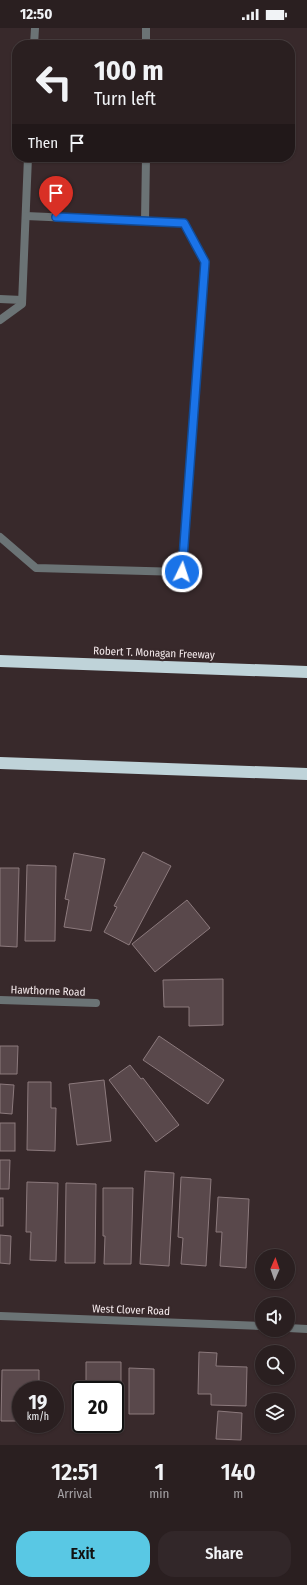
<!DOCTYPE html>
<html lang="en">
<head>
<meta charset="utf-8">
<style>
  :root { --surface:#2a1f20; --page:#322729; --text:#f1f3f6; --muted:#a5a2a5; --line:#463d3e; --accent:#59c8e4 }
  body { margin:0; font-family:"Fira Sans Condensed",sans-serif; background:var(--page); color:var(--text); height:100vh; display:flex; flex-direction:column; font-size:15px; white-space:nowrap }
  * { box-sizing:border-box; margin:0 }
  p { font-size:13px; color:var(--muted) }
  .icon { flex:none; width:22px; height:22px; fill:none; stroke:currentColor; stroke-width:2; stroke-linecap:round; stroke-linejoin:round }
  .map { position:relative; height:1417px; overflow:hidden }
  .details { display:flex; flex-direction:column; background:var(--surface); flex:1 }
  .details>* { flex:none }
  .guide { position:absolute; left:12px; top:12px; width:283px; height:122px; border-radius:16px; box-shadow:0 1px 3px #0004,0 0 0 1px var(--line); background:#2a1f20; color:var(--text); overflow:hidden }
  .needle { width:26px; rotate:2deg }
  .buttons { position:absolute; left:255px; top:1221px; display:grid; gap:8px }
  .buttons a { display:grid; place-items:center; width:40px; height:40px; border-radius:50%; background:var(--surface); box-shadow:0 1px 3px #0004,0 0 0 1px var(--line); font-size:20px }
  .speed { position:absolute; left:12px; top:1353px; display:flex; gap:8px; font-size:20px; font-weight:700; text-align:center }
  .speed>* { display:grid; place-content:center; width:52px; height:52px; border-radius:50%; background:var(--surface); box-shadow:0 1px 3px #0004,0 0 0 1px var(--line); line-height:1 }
  .speed small { font-size:10px; font-weight:400 }
  .speed .limit { border:2px solid #111; border-radius:6px; background:#fff; color:#111 }
  .pin { position:absolute; display:grid; place-items:center; width:34px; height:34px; color:#fff; margin:-41px -17px; border-radius:50% 50% 50% 0; rotate:-45deg; box-shadow:0 0 4px #0007 }
  .pin .icon { rotate:45deg }
  .me { position:absolute; width:44px; margin:-22px; rotate:4deg; stroke-linejoin:round; filter:drop-shadow(0 0 3px #0008) }
  .turn { display:flex; align-items:center; gap:14px; height:84px; padding:0 16px; font-size:18px }
  .turn .icon { width:52px; height:52px; stroke-width:2.5 }
  .turn b { display:block; font-size:28px; line-height:34px }
  .then { display:flex; align-items:center; height:38px; padding:0 16px; background:#0003; gap:8px; font-size:15px }
  .eta { display:flex; justify-content:space-evenly; align-items:center; height:68px; text-align:center }
  .eta b { font-size:24px; font-weight:600; line-height:28px }
  .action { display:flex; gap:8px; margin-top:auto; padding:8px 16px }
  .action a { flex:1; height:46px; border-radius:16px; background:var(--accent); color:#111; font-size:16px; font-weight:600; line-height:46px; text-align:center }
  .action a+a { background:var(--page); color:var(--text) }
  .status { display:flex; justify-content:space-between; align-items:center; height:28px; padding:0 20px; background:var(--surface); direction:ltr }
  .status svg { height:11px; fill:currentColor }
  .map>svg:first-child { display:block }
  .building { fill:#59484b; stroke:#8c7a7d }
  .lines { fill:none; stroke-linecap:round; stroke-linejoin:round }
  .service { stroke:#6b7375; stroke-width:8 }
  .minor { stroke:#6b7375; stroke-width:8 }
  .tertiary { stroke:#6b7375; stroke-width:8 }
  .motorway { stroke:#bfd3d9; stroke-width:12 }
  .route-casing { stroke:#114b97; stroke-width:10 }
  .route { stroke:#1a73e8; stroke-width:7 }
  .labels { text-anchor:middle; dominant-baseline:central; stroke-width:4; stroke-linejoin:round; paint-order:stroke }
  .street-label { font-size:11px; fill:#f3e8ea; stroke:#38292b }
</style>
</head>
<body>
<div class="status"><b>12:50</b><svg viewBox="0 0 49 12"><path d="M0 12V9h3v3zM5 12V6h3v6zM10 12V3h3v9zM15 12V0h3v12zM26 1h20v11H26zM47 4h2v5h-2z"/></svg></div>
<div class="map">
<svg width="307" height="1417" viewBox="0 0 307 1417">
  <rect width="100%" height="100%" fill="#38292b"/>
  <g class="building">
    <polygon points="143,824 171,838 129,917 104,904 117,879 114,878"/>
    <polygon points="74,825 105,831 91,903 64,899 69,872 65,871"/>
    <polygon points="27,837 56,838 55,913 25,913"/>
    <polygon points="0,840 19,840 17,919 0,918"/>
    <polygon points="187,872 210,900 155,944 132,916"/>
    <polygon points="223,951 223,997 189,998 189,979 164,979 163,952"/>
    <polygon points="159,1008 224,1052 208,1076 143,1032"/>
    <polygon points="0,1018 18,1018 17,1046 0,1046"/>
    <polygon points="130,1037 141,1051 143,1050 179,1097 156,1114 109,1052"/>
    <polygon points="104,1052 111,1113 77,1117 69,1056"/>
    <polygon points="28,1054 51,1054 51,1080 56,1080 55,1123 27,1122"/>
    <polygon points="0,1056 14,1057 12,1086 0,1085"/>
    <rect x="0" y="1095" width="15" height="28"/>
    <polygon points="0,1132 10,1132 9,1161 0,1161"/>
    <polygon points="145,1143 174,1145 169,1238 140,1236"/>
    <polygon points="181,1149 211,1151 206,1238 181,1236 183,1210 178,1209"/>
    <polygon points="27,1154 58,1155 56,1233 30,1232 31,1204 26,1204"/>
    <polygon points="66,1155 96,1156 95,1235 65,1235"/>
    <polygon points="103,1160 133,1160 131,1236 104,1236 105,1208 103,1208"/>
    <polygon points="218,1169 249,1171 246,1240 220,1238 222,1204 216,1204"/>
    <rect x="0" y="1170" width="3" height="28"/>
    <polygon points="0,1207 11,1208 10,1236 0,1235"/>
    <polygon points="199,1324 217,1325 216,1338 247,1339 246,1378 211,1377 211,1366 198,1366"/>
    <polygon points="86,1334 121,1334 121,1381 115,1381 115,1362 86,1362"/>
    <polygon points="129,1340 154,1341 154,1386 129,1386"/>
    <polygon points="2,1342 39,1342 39,1362 21,1362 21,1393 1,1393"/>
    <rect x="55" y="1371" width="4" height="22"/>
    <polygon points="218,1383 242,1385 241,1412 216,1411"/>
  </g>
  <g class="lines">
    <g class="service">
      <polyline points="34,17 35,0"/>
      <polyline points="146,17 146,0"/>
      <polyline points="145,193 146,129"/>
      <polyline points="0,271 22,272"/>
      <polyline points="0,292 22,276 28,129"/>
      <polyline points="0,509 36,540 182,544 205,234 184,195 26,188"/>
    </g>
    <polyline class="minor" points="0,972 96,975"/>
    <g class="tertiary">
      <polyline points="0,1288 262,1298"/>
      <polyline points="288,1300 307,1301"/>
    </g>
    <g class="motorway">
      <polyline points="0,633 307,644"/>
      <polyline points="0,735 307,746"/>
    </g>
  </g>
  <g class="lines">
    <defs>
      <polyline id="route" points="56,189 184,195 205,234 182,544"/>
    </defs>
    <use href="#route" class="route-casing"/>
    <use href="#route" class="route"/>
  </g>
  <g class="labels">
    <g class="street-label">
      <text transform="translate(154 625) rotate(2)">Robert T. Monagan Freeway</text>
      <text transform="translate(48 963) rotate(2)">Hawthorne Road</text>
      <text transform="translate(131 1282) rotate(2)">West Clover Road</text>
    </g>
  </g>
</svg>
<div class="buttons">
<a><svg class="needle" viewBox="-14 -14 28 28"><path d="M0-13l5 13h-10z" fill="#e53935"/><path d="M0 13l5-13h-10z" fill="#a5a2a5"/></svg></a>
<a><svg class="icon" aria-label="sound" viewBox="0 0 24 24"><path d="M4 9h4l5-4v14l-5-4H4zM17 9q2 3 0 6"/></svg></a>
<a><svg class="icon" aria-label="search" viewBox="0 0 24 24"><circle cx="10" cy="10" r="6"/><path d="M15 15l6 6"/></svg></a>
<a><svg class="icon" aria-label="layers" viewBox="0 0 24 24"><path d="M12 4l9 5-9 5-9-5zM3 14l9 5 9-5"/></svg></a>
</div>
<div class="speed"><div>19<small>km/h</small></div><div class="limit">20</div></div>
<div class="pin" style="left:56px;top:189px;background:#d93025"><svg class="icon" aria-label="arrive" viewBox="0 0 24 24"><path d="M6 21V4h12l-3 4 3 4H6"/></svg></div>
<svg class="me" style="left:182px;top:544px" viewBox="-20 -20 40 40"><circle r="17" fill="#1a73e8" stroke="#fff" stroke-width="3"/><path d="M0-11L8 9 0 5-8 9z" fill="#fff"/></svg>
<div class="guide">
<div class="turn"><svg class="icon" aria-label="left" viewBox="0 0 24 24"><path d="M17 20v-9H6M10 6l-5 5 5 5"/></svg><div><b>100 m</b>Turn left</div></div>
<div class="then">Then<svg class="icon" aria-label="arrive" viewBox="0 0 24 24"><path d="M6 21V4h12l-3 4 3 4H6"/></svg></div>
</div>
</div>
<section class="details">
<div class="eta">
<div><b>12:51</b><p>Arrival</p></div>
<div><b>1</b><p>min</p></div>
<div><b>140</b><p>m</p></div>
</div>
<div class="action"><a>Exit</a><a>Share</a></div>
</section>
</body>
</html>
